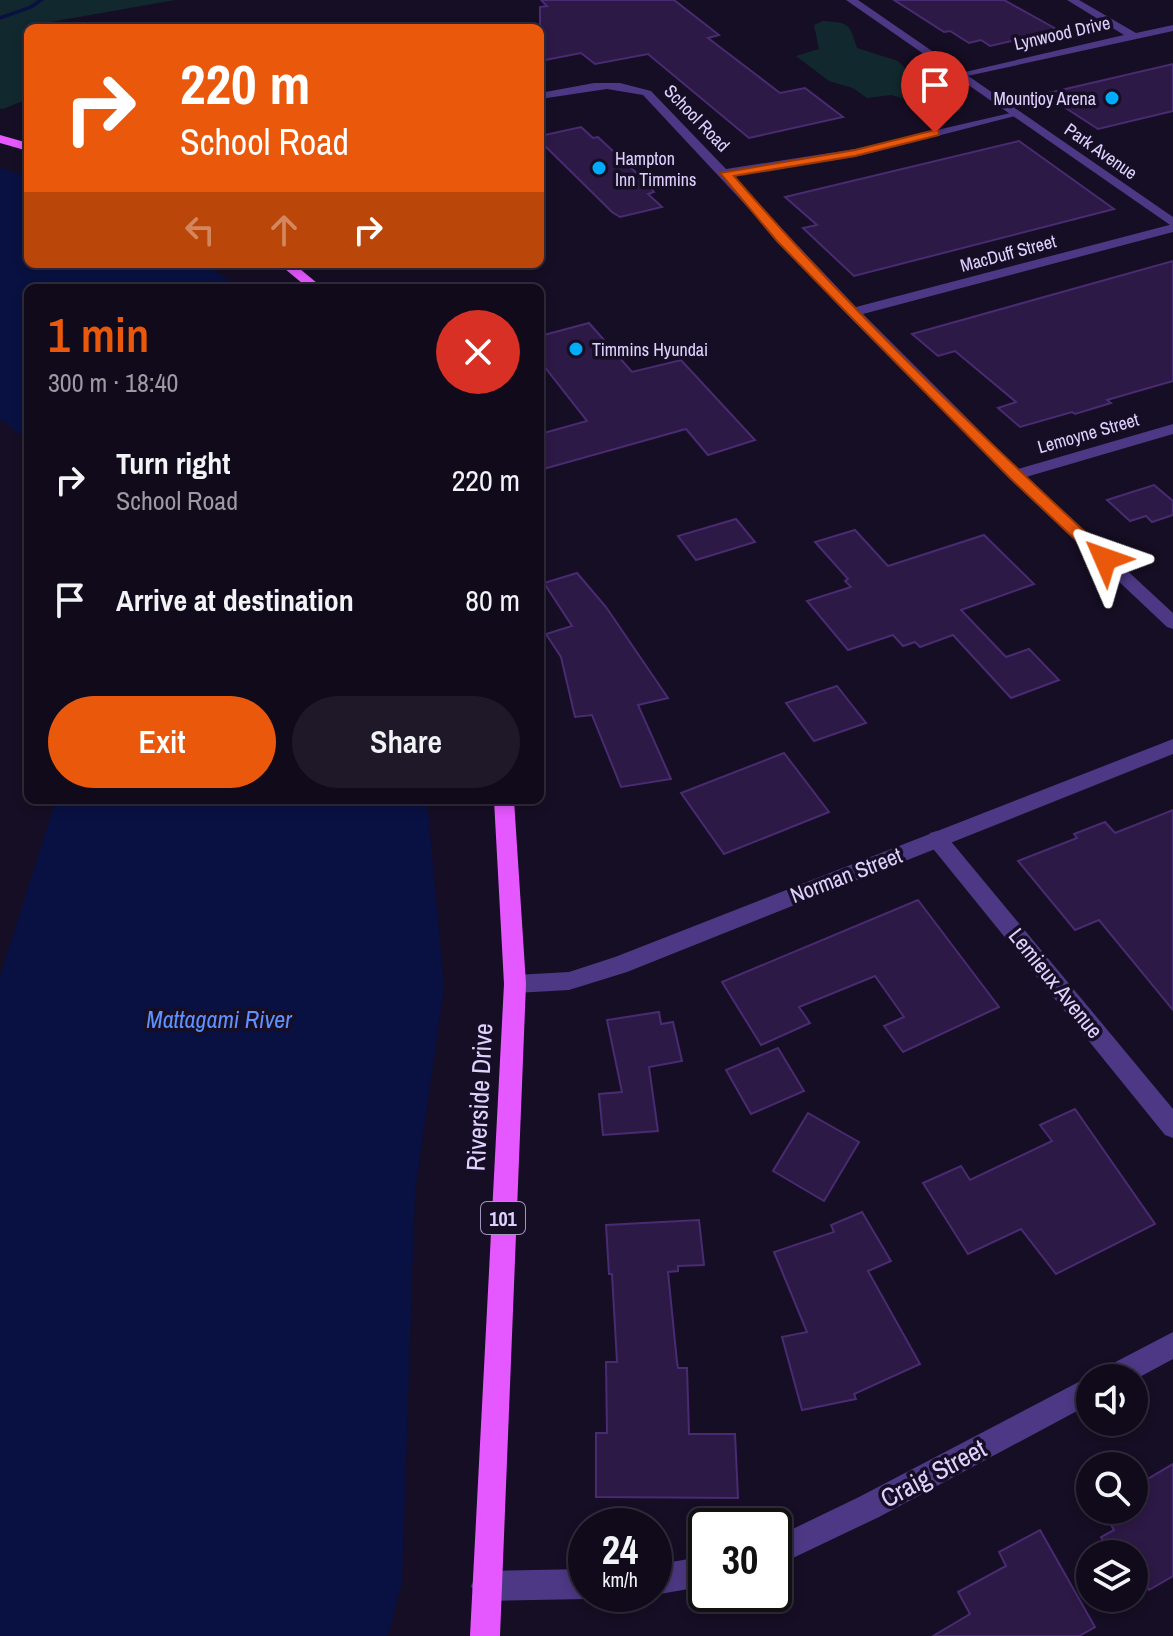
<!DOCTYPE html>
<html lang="en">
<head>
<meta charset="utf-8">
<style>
  :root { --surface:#100a1b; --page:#1e1828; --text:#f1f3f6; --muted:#9c9aa3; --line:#302b3a; --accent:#ea580c }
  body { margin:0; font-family:"Archivo Narrow",sans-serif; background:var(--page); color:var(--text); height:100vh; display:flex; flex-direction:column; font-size:30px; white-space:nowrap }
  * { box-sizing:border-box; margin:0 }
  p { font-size:26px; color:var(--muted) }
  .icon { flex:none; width:44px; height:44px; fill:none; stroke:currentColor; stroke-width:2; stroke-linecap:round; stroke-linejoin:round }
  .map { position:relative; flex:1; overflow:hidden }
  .details { position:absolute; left:24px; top:284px; width:520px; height:520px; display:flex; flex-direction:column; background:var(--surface); border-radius:12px; box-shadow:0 4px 12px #0003,0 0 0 2px var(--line) }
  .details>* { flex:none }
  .guide { position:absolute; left:24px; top:24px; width:520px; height:244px; border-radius:12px; box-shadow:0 4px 12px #0003,0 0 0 2px var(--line); background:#ea580c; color:#fff; overflow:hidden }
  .buttons { position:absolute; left:1076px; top:1364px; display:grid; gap:16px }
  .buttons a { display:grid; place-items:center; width:72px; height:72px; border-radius:50%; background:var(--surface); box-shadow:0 4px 12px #0003,0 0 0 2px var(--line); font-size:40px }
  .speed { position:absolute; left:568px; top:1508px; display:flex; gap:16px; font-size:40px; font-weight:700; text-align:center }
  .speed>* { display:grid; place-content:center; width:104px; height:104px; border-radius:50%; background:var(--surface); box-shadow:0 4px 12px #0003,0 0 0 2px var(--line); line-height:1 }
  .speed small { font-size:20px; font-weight:400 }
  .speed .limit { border:4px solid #111; border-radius:12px; background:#fff; color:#111 }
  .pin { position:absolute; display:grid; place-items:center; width:68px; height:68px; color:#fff; margin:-82px -34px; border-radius:50% 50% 50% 0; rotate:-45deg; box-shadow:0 0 8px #0007 }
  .pin .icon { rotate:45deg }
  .me { position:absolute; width:88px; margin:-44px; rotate:313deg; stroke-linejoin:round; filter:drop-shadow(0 0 6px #0008) }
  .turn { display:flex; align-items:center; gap:28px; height:168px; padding:0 24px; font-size:36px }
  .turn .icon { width:104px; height:104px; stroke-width:2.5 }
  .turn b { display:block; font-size:56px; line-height:68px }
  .lanes { display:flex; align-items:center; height:76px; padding:0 24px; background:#0003; justify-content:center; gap:40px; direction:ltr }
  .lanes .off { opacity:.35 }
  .round { display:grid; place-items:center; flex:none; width:84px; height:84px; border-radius:42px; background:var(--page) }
  .overview { display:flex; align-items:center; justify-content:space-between; height:136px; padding:0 24px }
  h1 { font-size:48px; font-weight:600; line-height:60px; color:var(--accent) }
  .action { display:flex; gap:16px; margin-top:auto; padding:16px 24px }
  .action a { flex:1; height:92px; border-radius:48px; background:var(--accent); color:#fff; font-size:32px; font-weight:600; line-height:92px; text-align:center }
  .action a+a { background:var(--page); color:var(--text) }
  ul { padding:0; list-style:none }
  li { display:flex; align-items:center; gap:24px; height:120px; padding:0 24px }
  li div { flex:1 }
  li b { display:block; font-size:30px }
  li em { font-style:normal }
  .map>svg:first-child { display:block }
  .green { fill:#11292e }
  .water { fill:#091142 }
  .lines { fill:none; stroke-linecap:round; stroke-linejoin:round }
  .stream { fill:#091142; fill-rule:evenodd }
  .building { fill:#2c1945; stroke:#492b72; stroke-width:2 }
  .minor { fill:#4c3884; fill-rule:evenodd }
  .tertiary { fill:#4c3884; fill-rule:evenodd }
  .primary { fill:#e658ff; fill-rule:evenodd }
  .route { fill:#ea580c; stroke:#983908; stroke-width:2 }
  .poi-dot { fill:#00abfc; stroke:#160e24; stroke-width:3 }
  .labels { text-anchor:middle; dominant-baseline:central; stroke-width:7; stroke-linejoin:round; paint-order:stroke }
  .far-street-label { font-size:18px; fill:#e0d1ff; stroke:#160e24 }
  .far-poi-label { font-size:18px; fill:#e0d1ff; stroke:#160e24; text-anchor:start }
  .shield { fill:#160e24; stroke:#a396bd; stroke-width:2 }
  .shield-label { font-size:20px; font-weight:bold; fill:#e0d1ff }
  .street-label { font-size:22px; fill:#e0d1ff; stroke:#160e24 }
  .water-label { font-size:24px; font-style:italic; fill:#5f91ff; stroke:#160e24 }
  .near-street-label { font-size:26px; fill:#e0d1ff; stroke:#160e24 }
</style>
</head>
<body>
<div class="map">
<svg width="1173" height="1636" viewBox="0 0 1173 1636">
  <rect width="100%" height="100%" fill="#160e24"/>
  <g class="green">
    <polygon points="0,0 175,0 28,26 28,99 3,109 0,108"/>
    <path d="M823,21C850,23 849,23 857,48L898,61L905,68L906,83L948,97L952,102L940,108L891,95L867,98L853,88L829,81L796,56L819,49L814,25Z"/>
  </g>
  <g class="water">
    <polygon points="0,168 28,177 28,264 203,264 242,288 28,288 28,440 0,419"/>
    <polygon points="56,800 427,800 444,987 415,1191 402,1582 388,1636 0,1636 0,976"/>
  </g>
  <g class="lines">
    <polygon class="stream" points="38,0 44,0 33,8 0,20 0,16 29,6"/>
  </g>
  <g class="building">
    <polygon points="541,0 674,0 719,35 708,38 780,93 805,88 843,117 749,138 648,54 595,64 581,53 540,61 540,7 547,6"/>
    <polygon points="894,0 1004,0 1058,30 990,46 981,40 969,43 950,31 944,32"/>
    <polygon points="1173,64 1173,111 1098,129 1044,94"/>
    <polygon points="581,127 593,138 598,137 644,180 654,192 648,194 662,207 620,217 612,212 540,141 540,136"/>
    <polygon points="1019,141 1114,209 854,276 803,228 817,225 785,197"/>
    <polygon points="1173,261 1173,381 1107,400 1111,403 1075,414 1072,412 1020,427 998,408 1016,402 955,351 938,356 912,334"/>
    <polygon points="589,323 632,372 681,360 755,440 708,455 686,429 540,470 540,434 587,421 540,361 540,336"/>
    <polygon points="1154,485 1173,501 1173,515 1152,522 1146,516 1130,521 1107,500"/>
    <polygon points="736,519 755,542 696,560 678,536"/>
    <polygon points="855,530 888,566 984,535 1034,584 961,610 1006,657 1029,649 1059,680 1011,698 953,635 920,647 915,642 903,646 893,635 848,650 807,601 851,587 845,581 848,579 815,542"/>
    <polygon points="577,573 606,607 668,698 638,705 671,779 621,787 592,715 575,717 561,657 546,634 572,626 544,583"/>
    <polygon points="837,686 866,723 814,741 786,703"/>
    <polygon points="784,753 829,812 724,854 681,793"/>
    <polygon points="1173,810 1173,1010 1099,920 1075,930 1018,861 1077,838 1074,834 1105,822 1115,833"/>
    <polygon points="918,900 999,1007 903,1052 884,1026 904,1017 875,976 799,1007 810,1023 761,1045 722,982"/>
    <polygon points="659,1012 661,1024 673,1022 682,1061 649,1067 658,1131 603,1135 599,1094 622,1092 607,1020"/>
    <polygon points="778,1048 804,1091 751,1114 726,1070"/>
    <polygon points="1075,1109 1155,1224 1056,1274 1021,1229 968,1254 923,1183 961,1166 970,1180 1052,1141 1040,1125"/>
    <polygon points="808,1113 859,1142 824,1201 773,1171"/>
    <polygon points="862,1212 891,1261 868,1271 920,1364 854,1394 856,1399 802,1410 782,1337 807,1332 774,1252 834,1232 831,1225"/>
    <polygon points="699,1220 704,1265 678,1266 678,1271 668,1272 677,1362 678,1368 687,1368 689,1434 735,1434 738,1498 596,1497 596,1433 607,1433 606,1362 617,1362 612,1274 609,1274 606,1225"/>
    <polygon points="1173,1464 1173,1576 1149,1590 1134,1566 1134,1554 1112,1554 1101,1537 1114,1530 1102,1510 1134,1510 1134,1487"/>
    <polygon points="1040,1530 1095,1627 1079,1636 933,1636 970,1614 958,1592 1006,1566 999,1552"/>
  </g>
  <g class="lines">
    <g class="minor">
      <polygon points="1067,0 1079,0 1136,33 1173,25 1173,31 958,78 952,75 1124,35"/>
      <polygon points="594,83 620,83 651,91 726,169 855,149 1019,111 1019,115 855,157 732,176 856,307 1173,224 1173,232 863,314 1018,469 1173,424 1173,434 1026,477 1173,613 1173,629 1167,627 1009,478 848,315 643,95 607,89 540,99 540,93"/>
      <polygon points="937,831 944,833 1173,1109 1173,1138 1165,1135 930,845 927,839 930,833"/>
      <polygon points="1173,1332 1173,1359 1134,1380 1098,1378 1102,1369"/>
      <polygon points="1090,1376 1096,1378 1090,1378 1090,1404 879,1517 774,1567 774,1538 859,1497"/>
      <polygon points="706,1556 706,1586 654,1595 653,1594 654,1565"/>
      <polygon points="586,1569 586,1594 596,1594 586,1599 486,1601 476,1596 471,1586 476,1576 486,1571"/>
    </g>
    <g class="tertiary">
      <polygon points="846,0 858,0 1173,217 1173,227"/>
      <polygon points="1173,739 1173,754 627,972 569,990 515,993 507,991 504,984 507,977 515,975 569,972 615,957"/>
    </g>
    <g class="primary">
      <polygon points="0,135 28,143 28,151 0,143"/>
      <polygon points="279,264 294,264 323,288 308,288"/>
      <polygon points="494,800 514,800 526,984 500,1636 470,1636 504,984"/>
    </g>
  </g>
  <path class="route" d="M935,130L939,131V135L855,156L734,176C850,310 980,435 1111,556V563H1100L1010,478L849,315L777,241L720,173L855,150Z"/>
  <g class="poi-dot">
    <circle cx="1112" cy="98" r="8"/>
    <circle cx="599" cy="168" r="8"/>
    <circle cx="576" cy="349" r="8"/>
  </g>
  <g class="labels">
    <g class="far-street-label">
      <text transform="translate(1062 33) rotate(-13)">Lynwood Drive</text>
      <text transform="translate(697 118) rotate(46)">School Road</text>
      <text transform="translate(1101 151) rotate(35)">Park Avenue</text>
      <text transform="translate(1008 253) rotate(-15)">MacDuff Street</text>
      <text transform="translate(1088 433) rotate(-16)">Lemoyne Street</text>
    </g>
    <g class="far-poi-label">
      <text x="1096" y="98" text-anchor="end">Mountjoy Arena</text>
      <text x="615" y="158">Hampton<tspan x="615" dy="21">Inn Timmins</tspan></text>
      <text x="592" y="349">Timmins Hyundai</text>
    </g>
    <rect class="shield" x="481" y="1202" width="44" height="32" rx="6"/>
    <g class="shield-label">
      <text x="503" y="1218">101</text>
    </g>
    <g class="street-label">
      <text transform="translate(846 875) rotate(-21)">Norman Street</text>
      <text transform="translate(1056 983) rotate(51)">Lemieux Avenue</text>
    </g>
    <g class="water-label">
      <text x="219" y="1019">Mattagami River</text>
    </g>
    <g class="near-street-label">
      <text transform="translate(479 1097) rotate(-87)">Riverside Drive</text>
      <text transform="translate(933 1473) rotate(-28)">Craig Street</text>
    </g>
  </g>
</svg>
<div class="buttons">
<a><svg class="icon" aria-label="sound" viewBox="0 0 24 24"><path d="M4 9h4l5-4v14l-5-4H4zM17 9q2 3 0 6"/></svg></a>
<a><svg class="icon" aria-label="search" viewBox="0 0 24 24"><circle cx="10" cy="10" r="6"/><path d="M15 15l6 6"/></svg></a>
<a><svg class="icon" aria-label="layers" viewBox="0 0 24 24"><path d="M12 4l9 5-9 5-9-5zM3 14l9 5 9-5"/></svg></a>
</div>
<div class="speed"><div>24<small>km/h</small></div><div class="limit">30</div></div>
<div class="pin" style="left:935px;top:133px;background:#d93025"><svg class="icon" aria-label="arrive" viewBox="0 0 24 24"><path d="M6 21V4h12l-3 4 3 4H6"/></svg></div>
<svg class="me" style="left:1105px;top:559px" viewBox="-20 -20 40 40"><path d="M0-17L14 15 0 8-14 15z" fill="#ea580c" stroke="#fff" stroke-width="4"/></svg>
<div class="guide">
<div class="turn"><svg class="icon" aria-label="right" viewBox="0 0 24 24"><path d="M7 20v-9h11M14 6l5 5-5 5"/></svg><div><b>220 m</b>School Road</div></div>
<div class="lanes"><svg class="icon off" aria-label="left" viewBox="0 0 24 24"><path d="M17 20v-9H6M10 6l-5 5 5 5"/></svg><svg class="icon off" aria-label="ahead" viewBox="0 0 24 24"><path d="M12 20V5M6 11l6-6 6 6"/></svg><svg class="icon" aria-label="right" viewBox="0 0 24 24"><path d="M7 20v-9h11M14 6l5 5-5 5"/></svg></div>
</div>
<section class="details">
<div class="overview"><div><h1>1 min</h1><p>300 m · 18:40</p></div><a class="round" style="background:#d93025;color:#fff"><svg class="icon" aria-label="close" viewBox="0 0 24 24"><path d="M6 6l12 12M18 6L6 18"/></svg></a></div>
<ul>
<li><svg class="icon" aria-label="right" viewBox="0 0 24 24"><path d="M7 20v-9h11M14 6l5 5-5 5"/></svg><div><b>Turn right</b><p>School Road</p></div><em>220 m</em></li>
<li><svg class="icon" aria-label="arrive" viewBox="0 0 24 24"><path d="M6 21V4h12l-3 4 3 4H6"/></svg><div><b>Arrive at destination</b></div><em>80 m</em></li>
</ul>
<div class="action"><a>Exit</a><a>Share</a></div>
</section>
</div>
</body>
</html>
